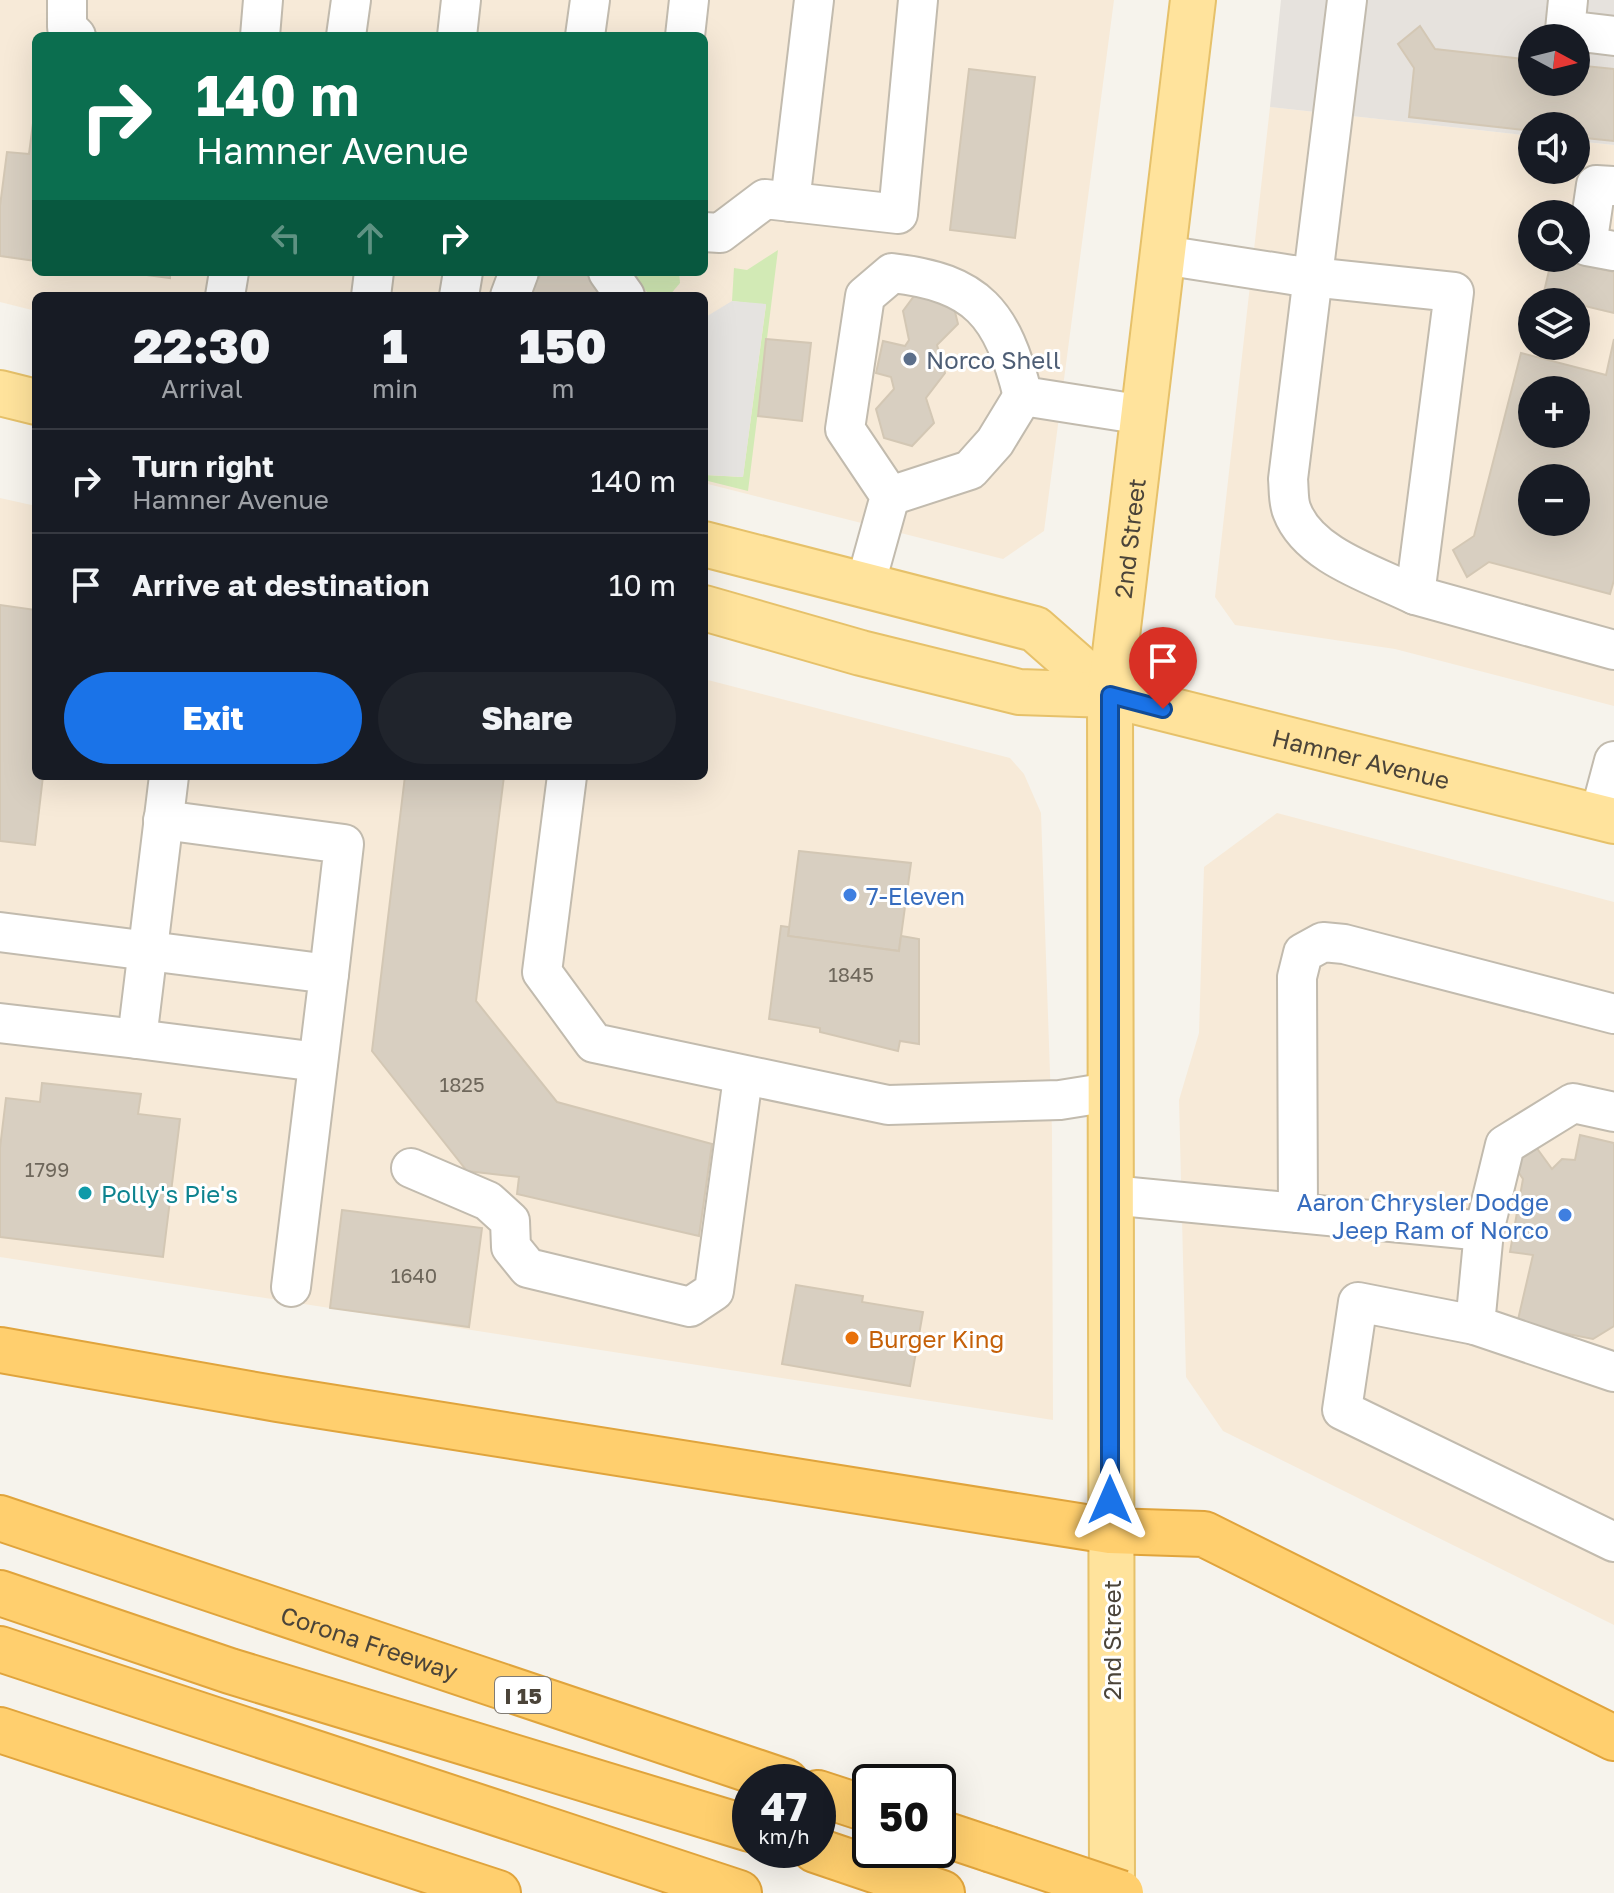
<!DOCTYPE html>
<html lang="en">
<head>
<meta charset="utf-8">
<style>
  :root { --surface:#171b24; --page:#20242c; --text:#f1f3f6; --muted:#9ea1a6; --line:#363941; --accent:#1a73e8 }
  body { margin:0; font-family:"Golos Text",sans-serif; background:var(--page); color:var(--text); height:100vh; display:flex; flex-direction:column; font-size:30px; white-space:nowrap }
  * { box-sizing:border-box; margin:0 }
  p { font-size:26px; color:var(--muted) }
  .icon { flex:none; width:44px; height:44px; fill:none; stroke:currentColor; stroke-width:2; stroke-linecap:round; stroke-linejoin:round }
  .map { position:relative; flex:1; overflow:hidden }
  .panel { position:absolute; left:32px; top:292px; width:676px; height:488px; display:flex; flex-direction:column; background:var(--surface); border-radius:12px; box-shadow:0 8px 32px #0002 }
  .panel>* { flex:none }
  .top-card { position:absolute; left:32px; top:32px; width:676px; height:244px; border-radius:12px; box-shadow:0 8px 32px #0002; background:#0b6e4f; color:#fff; overflow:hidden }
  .needle { width:52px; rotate:97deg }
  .tools { position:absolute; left:1518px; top:24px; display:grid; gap:16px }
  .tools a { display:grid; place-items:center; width:72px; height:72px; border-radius:50%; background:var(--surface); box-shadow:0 8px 32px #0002; font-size:40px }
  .speed { position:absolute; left:732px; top:1764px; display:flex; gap:16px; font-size:40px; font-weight:700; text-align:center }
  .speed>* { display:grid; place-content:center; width:104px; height:104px; border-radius:50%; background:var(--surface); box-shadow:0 8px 32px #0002; line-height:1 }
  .speed small { font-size:20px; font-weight:400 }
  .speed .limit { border:4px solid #111; border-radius:12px; background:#fff; color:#111 }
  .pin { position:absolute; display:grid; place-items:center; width:68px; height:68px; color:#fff; margin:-82px -34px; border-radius:50% 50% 50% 0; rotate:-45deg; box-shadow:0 0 8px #0007 }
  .pin .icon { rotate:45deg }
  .me { position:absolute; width:88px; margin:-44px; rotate:0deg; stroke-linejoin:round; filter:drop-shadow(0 0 6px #0008) }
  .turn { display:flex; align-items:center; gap:28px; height:168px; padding:0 32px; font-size:36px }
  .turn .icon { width:104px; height:104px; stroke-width:2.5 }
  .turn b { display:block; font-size:56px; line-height:68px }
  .lanes { display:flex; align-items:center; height:76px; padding:0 32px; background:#0003; justify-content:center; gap:40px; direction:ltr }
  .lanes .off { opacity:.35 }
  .eta { display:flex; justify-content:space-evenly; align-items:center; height:136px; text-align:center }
  .eta b { font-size:48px; font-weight:800; line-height:56px }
  .button { display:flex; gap:16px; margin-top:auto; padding:16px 32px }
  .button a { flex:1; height:92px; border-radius:48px; background:var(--accent); color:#fff; font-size:32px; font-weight:800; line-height:92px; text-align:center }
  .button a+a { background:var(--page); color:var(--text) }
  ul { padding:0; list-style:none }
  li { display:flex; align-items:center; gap:24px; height:104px; padding:0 32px; border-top:2px solid var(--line) }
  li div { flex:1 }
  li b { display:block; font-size:30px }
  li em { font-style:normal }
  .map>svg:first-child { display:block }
  .commercial { fill:#f7ead8; fill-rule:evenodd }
  .industrial { fill:#e6e2dd; fill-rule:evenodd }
  .green { fill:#d2eab5 }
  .parking { fill:#e5e3e0 }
  .building { fill:#d8cfc1; stroke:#d3c7b4; stroke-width:2; fill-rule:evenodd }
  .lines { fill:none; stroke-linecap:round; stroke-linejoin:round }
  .minor-casing { stroke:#c2bbae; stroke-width:42 }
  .major-casing { stroke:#e6c16a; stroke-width:48 }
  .highway-casing { stroke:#e0a43c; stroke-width:48 }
  .minor { stroke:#fff; stroke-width:38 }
  .major { stroke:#ffe39c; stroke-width:44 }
  .highway { stroke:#ffcf6e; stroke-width:44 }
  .highway-bridge-casing { stroke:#e0a43c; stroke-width:48; stroke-linecap:butt }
  .highway-bridge { stroke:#ffcf6e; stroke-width:44 }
  .route-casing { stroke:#114b97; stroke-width:20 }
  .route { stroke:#1a73e8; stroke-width:14 }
  .service-dot { fill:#5c6f8a; stroke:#fff; stroke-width:3 }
  .shop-dot { fill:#3f7fe0; stroke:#fff; stroke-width:3 }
  .culture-dot { fill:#0f9aa8; stroke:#fff; stroke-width:3 }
  .food-dot { fill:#e8710a; stroke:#fff; stroke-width:3 }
  .labels { text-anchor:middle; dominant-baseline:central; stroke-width:6; stroke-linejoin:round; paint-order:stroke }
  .number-label { font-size:20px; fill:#6e675b }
  .shield { fill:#fff; stroke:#817c74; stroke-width:2 }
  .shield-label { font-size:22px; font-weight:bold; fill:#4b4439 }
  .service-label { font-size:24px; fill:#4e5e75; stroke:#fff; text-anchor:start }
  .street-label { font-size:24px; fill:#4b4439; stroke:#fff }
  .shop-label { font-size:24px; fill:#366cbe; stroke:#fff; text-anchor:start }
  .culture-label { font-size:24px; fill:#0d838f; stroke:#fff; text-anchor:start }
  .food-label { font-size:24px; fill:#c56008; stroke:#fff; text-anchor:start }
</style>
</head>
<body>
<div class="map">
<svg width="1614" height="1893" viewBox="0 0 1614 1893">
  <rect width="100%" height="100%" fill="#f6f3ec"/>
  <g class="commercial">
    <path d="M0,0H1114L1044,531L1003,559L704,483V296H36V311L0,302ZM36,36H704V272H36Z"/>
    <path d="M1270,107L1532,136V170H1576V141L1614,145V706L1395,649L1235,625L1215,597ZM1532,214H1576V258H1532ZM1532,302H1576V346H1532ZM1532,390H1576V434H1532ZM1532,478H1576V522H1532Z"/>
    <polygon points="0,498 36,506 36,776 704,776 704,679 1010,758 1024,774 1041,813 1052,1131 1053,1420 0,1257"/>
    <polygon points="1277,813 1614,902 1614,1625 1223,1431 1186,1377 1179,1100 1199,1033 1204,867"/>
  </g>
  <path class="industrial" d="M1281,0H1614V145L1576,141V126H1532V136L1270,107ZM1532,38H1576V82H1532Z"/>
  <g class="green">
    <polygon points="778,250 748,491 704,480 704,475 743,477 766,305 732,301 734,268 747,270"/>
    <polygon points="627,272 679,272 680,283 669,296 651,296"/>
  </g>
  <polygon class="parking" points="732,301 766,304 743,477 708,475 704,470 704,318"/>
  <g class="building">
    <polygon points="1420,26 1435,49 1532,60 1532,82 1576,82 1576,65 1614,69 1614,141 1576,137 1576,126 1532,126 1532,131 1409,117 1414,68 1398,44"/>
    <polygon points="969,69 1035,77 1015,238 950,230"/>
    <polygon points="35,108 36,108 36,261 0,256 0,206 7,152 29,154"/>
    <polygon points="1552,258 1614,272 1614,313 1543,296"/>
    <polygon points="124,272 170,272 170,278"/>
    <polygon points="540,272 604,275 601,296 525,296 528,276 539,278"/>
    <polygon points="920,288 951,296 958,324 937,345 945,373 926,398 934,423 912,446 884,438 876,409 894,389 891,377 876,373 883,341 905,346 909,340 903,311"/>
    <polygon points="766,339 811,343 802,421 758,416"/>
    <path d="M1614,339V580L1610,594L1489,562L1467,577L1453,550L1474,536L1521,353L1606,375ZM1532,390H1576V434H1532ZM1532,478H1576V522H1532Z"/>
    <polygon points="0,605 36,610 36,776 43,776 35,845 0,841"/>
    <polygon points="405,776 504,776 476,1001 557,1102 712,1144 699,1236 517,1194 519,1177 467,1171 372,1051"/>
    <polygon points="799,851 911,863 899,951 788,936"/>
    <polygon points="781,926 789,927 788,936 899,951 901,936 919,939 919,1044 900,1041 898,1051 820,1032 820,1028 769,1019"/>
    <polygon points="42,1083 141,1094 138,1114 180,1119 163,1257 0,1237 0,1148 6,1098 40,1102"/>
    <polygon points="1580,1135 1614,1143 1614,1326 1593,1339 1517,1324 1533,1255 1510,1252 1523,1179 1512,1163 1536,1147 1552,1169 1562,1159 1575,1160"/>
    <polygon points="342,1210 482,1228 469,1327 330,1308"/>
    <polygon points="796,1285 863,1296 862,1302 923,1312 910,1386 782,1364"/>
  </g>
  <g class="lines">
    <defs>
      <g id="minor">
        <polyline points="67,0 67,27 76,36"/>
        <path d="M1347,0L1288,479C1289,489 1288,502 1292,511C1309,556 1375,575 1415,595"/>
        <polyline points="1568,0 1565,30 1614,36"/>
        <polyline points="260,36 263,0"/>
        <polyline points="346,36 351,0"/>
        <polyline points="457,36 461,0"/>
        <polyline points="585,36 590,0"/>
        <polyline points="685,36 689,0"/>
        <polyline points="1614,186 1596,185 1587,246 1614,251"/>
        <polyline points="790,202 814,0"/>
        <polyline points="704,232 720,233 765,199 898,214 918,0"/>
        <polyline points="1163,255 1292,275 1454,292 1415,595 1614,650"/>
        <polyline points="608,272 625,296"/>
        <polyline points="225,296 229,272"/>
        <polyline points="371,296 374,272"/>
        <polyline points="459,296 463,272"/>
        <polyline points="510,296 519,272"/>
        <polyline points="890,496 970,470 995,442 1023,396"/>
        <path d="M865,586L890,496L845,429L865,296L892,273C978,283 1002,313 1023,396L1144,415"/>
        <polyline points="567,776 542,972 594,1043 888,1105 1060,1100 1110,1092"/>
        <polyline points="1599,817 1614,761"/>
        <polyline points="163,820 344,844 329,974"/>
        <polyline points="0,932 329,974 291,1287"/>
        <polyline points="0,1023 137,1039 169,776"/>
        <polyline points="137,1039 318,1062"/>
        <polyline points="411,1168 488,1201 510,1221 511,1247 528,1268 690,1307 714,1291 743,1077"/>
        <polyline points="1110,1195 1484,1231 1505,1145 1573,1103 1614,1112"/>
        <polyline points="1298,1213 1297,977 1303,953 1323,942 1344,944 1614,1014"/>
        <polyline points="1484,1231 1475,1325 1614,1372"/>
        <polyline points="1475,1325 1358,1302 1342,1410 1614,1542"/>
      </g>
      <g id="major">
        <polyline points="0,393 36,402"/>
        <polyline points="704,544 1035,629 1110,695"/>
        <path id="s1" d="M704,608L861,653L1019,692L1110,695L1614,821"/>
        <path id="s2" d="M1112,1893L1110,695L1193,0"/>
      </g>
      <g id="highway">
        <polyline points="0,1350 278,1399 1110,1531 1204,1534 1614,1738"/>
        <path id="s3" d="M0,1518L786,1782"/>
        <polyline points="0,1593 230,1671 750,1829"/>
        <polyline points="0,1649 739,1893"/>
        <polyline points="0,1730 498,1893"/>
        <polyline points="818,1793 870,1810"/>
        <polyline points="938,1832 989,1849"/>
        <polyline points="815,1850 942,1893"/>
      </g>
    </defs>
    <use href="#minor" class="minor-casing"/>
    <use href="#major" class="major-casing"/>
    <use href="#highway" class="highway-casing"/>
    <use href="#minor" class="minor"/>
    <use href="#major" class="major"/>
    <use href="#highway" class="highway"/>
    <defs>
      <polyline id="highway-bridge" points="989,1849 1121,1893"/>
    </defs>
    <use href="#highway-bridge" class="highway-bridge-casing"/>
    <use href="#highway-bridge" class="highway-bridge"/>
  </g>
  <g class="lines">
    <defs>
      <polyline id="route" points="1110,1500 1110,695 1163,709"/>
    </defs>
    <use href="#route" class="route-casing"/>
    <use href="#route" class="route"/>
  </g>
  <circle class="service-dot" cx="910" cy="359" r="8"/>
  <g class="shop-dot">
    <circle cx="850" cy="895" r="8"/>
    <circle cx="1565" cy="1215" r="8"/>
  </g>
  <circle class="culture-dot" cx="85" cy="1193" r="8"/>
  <circle class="food-dot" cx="852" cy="1338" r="8"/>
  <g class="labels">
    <g class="number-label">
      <text x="851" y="974">1845</text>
      <text x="462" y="1084">1825</text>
      <text x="47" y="1169">1799</text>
      <text x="414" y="1275">1640</text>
    </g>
    <rect class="shield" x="495" y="1677" width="56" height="36" rx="6"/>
    <g class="shield-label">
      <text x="523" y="1695">I 15</text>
    </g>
    <g class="service-label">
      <text x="926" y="359">Norco Shell</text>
    </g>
    <g class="street-label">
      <text stroke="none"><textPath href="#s2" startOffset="1356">2nd Street</textPath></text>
      <text stroke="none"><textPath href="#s1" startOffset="676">Hamner Avenue</textPath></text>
      <text transform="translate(1111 1640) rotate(-90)">2nd Street</text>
      <text stroke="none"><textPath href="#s3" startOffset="390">Corona Freeway</textPath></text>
    </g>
    <g class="shop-label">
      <text x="866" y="895">7-Eleven</text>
      <text x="1549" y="1201" text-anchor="end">Aaron Chrysler Dodge<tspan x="1549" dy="28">Jeep Ram of Norco</tspan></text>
    </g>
    <g class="culture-label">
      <text x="101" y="1193">Polly's Pie's</text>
    </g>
    <g class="food-label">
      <text x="868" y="1338">Burger King</text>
    </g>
  </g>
</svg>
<div class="tools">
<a><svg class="needle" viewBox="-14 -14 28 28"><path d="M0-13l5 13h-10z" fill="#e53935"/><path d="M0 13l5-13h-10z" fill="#9ea1a6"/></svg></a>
<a><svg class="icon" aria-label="sound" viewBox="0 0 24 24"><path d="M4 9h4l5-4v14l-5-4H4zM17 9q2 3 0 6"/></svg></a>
<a><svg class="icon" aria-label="search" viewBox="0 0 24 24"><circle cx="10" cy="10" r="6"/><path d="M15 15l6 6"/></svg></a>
<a><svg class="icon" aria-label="layers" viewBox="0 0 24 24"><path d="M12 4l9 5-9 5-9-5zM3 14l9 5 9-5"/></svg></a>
<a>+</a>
<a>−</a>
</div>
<div class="speed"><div>47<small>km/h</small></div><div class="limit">50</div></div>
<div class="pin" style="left:1163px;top:709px;background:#d93025"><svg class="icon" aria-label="arrive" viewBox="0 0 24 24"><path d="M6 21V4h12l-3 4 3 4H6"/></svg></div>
<svg class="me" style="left:1110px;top:1500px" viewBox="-20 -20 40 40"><path d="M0-17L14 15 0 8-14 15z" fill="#1a73e8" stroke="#fff" stroke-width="4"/></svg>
<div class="top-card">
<div class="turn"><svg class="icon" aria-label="right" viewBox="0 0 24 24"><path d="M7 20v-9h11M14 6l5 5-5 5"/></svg><div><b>140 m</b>Hamner Avenue</div></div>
<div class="lanes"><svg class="icon off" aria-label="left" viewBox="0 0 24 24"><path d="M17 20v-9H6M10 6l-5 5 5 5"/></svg><svg class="icon off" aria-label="ahead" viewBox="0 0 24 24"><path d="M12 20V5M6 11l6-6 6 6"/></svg><svg class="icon" aria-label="right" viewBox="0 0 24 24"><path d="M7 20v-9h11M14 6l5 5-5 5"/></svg></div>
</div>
<section class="panel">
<div class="eta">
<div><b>22:30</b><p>Arrival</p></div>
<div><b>1</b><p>min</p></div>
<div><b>150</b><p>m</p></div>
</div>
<ul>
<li><svg class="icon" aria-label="right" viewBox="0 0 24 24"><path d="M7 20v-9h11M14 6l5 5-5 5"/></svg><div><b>Turn right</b><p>Hamner Avenue</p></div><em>140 m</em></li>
<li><svg class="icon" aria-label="arrive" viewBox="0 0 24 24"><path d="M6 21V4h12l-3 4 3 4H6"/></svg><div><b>Arrive at destination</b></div><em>10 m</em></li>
</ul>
<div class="button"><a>Exit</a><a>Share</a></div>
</section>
</div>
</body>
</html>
